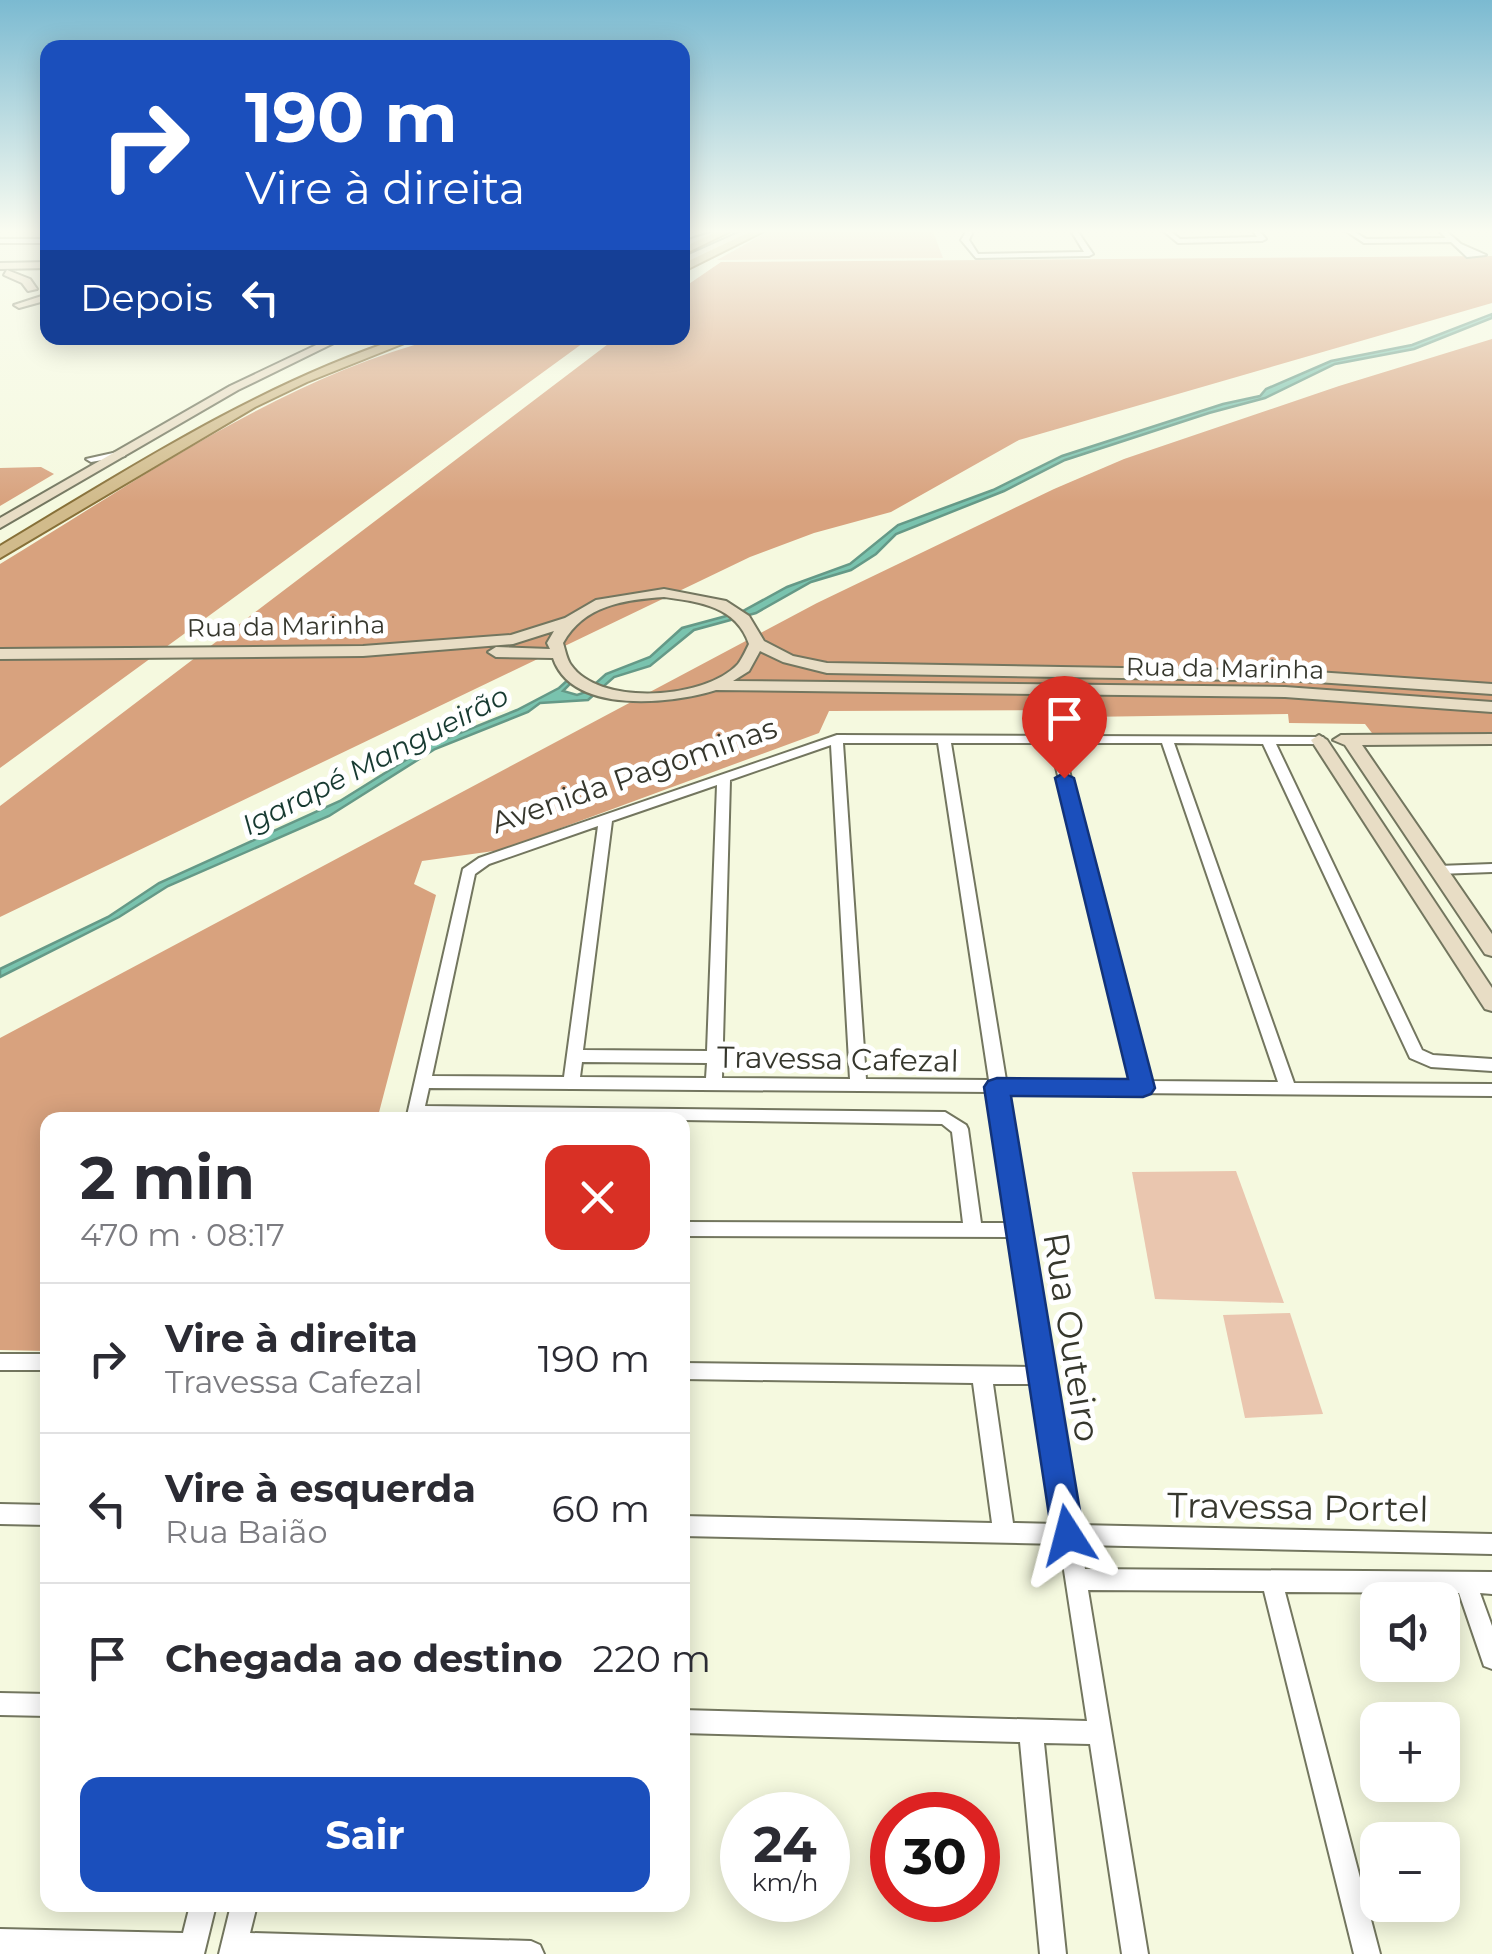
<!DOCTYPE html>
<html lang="pt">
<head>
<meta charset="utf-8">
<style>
  :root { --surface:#fff; --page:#f2f2f3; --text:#2b2b33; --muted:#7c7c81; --line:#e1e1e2; --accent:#1b4fbc }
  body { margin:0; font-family:Montserrat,sans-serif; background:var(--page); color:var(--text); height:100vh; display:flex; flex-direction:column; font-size:38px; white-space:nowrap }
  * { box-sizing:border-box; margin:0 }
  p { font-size:32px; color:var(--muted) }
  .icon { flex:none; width:55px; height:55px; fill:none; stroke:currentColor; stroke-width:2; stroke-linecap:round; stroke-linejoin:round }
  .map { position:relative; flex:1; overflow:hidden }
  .details { position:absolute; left:40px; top:1112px; width:650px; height:800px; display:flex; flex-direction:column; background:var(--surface); border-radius:20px; box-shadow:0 5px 25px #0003 }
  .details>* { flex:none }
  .banner { position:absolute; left:40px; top:40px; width:650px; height:305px; border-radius:20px; box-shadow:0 5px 25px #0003; background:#1b4fbc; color:#fff; overflow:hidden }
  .fabs { position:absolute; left:1360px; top:1582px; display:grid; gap:20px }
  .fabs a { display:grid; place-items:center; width:100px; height:100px; border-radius:20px; background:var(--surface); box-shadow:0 5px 25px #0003; font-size:50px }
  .speed { position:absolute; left:720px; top:1792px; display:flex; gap:20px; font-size:50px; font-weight:700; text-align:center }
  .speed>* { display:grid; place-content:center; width:130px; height:130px; border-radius:50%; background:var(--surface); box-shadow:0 5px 25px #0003; line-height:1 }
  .speed small { font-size:25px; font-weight:400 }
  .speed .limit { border:15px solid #d22; background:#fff; color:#111 }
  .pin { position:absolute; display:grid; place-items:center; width:85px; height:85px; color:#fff; margin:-102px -42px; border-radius:50% 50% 50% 0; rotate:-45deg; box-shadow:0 0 10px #0007 }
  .pin .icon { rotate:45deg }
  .me { position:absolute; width:110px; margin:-55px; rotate:351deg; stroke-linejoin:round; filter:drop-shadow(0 0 8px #0008) }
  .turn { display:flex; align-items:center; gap:35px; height:210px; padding:0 40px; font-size:45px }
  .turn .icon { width:130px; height:130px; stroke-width:2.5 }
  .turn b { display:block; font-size:70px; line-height:85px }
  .then { display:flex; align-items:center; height:95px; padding:0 40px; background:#0003; gap:20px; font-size:38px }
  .round { display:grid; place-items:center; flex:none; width:105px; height:105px; border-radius:20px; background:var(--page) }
  .headline { display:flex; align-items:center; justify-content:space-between; height:170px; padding:0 40px }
  h1 { font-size:60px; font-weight:700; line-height:75px }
  .cta { display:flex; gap:20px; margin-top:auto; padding:20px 40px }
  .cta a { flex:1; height:115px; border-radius:20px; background:var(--accent); color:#fff; font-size:40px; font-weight:700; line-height:115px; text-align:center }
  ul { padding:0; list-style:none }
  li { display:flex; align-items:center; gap:30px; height:150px; padding:0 40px; border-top:2px solid var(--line) }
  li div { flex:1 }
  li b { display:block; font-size:38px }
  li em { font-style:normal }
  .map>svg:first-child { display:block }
  .green { fill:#eac6af }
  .forest { fill:#d8a27e }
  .water { fill:#79c3ae; stroke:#659987; stroke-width:2.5 }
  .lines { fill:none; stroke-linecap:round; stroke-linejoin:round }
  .street-casing { stroke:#73765f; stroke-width:4 }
  .secondary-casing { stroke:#73765f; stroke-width:4 }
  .primary-casing { stroke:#877038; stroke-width:4 }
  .street { fill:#fff; fill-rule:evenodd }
  .secondary { fill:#e8ddc5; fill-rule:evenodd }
  .primary { fill:#d1bb8b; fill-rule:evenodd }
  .route { fill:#1b4fbc; stroke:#12337a; stroke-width:2.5 }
  .labels { text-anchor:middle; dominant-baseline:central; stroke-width:10; stroke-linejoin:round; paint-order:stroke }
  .far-street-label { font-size:25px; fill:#36372d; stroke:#fff }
  .far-water-label { font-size:28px; font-style:italic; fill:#173a31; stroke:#fff }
  .street-label { font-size:30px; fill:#36372d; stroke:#fff }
  .near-street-label { font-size:35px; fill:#36372d; stroke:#fff }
</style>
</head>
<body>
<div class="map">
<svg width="1492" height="1954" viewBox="0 0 1492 1954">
  <rect width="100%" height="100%" fill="#f5f9df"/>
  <g class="green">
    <polygon points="773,229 932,229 943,258 717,260"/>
    <polygon points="1236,1171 1284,1303 1155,1299 1132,1172"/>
    <polygon points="1290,1313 1323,1414 1245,1418 1223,1315"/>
  </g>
  <g class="forest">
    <polygon points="1492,256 1492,303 1019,440 891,512 814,533 750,557 0,917 0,806 616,338 682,338 683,288 721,262"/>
    <path d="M440,338H590L0,768V564C139,480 281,378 440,338Z"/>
    <polygon points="1492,339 1492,733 1375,737 1365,724 1289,723 1288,714 1083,717 1064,710 829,711 819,733 501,850 422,861 414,884 436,895 377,1120 48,1120 47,1351 0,1350 0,1038 817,603 1054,489 1124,459 1339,386"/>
    <polygon points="41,467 54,474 0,506 0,468"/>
  </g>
  <polygon class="water" points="1492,314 1492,318 1414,349 1335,364 1265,398 1209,413 1065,460 1004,491 896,534 876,554 851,570 811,582 756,613 694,630 650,666 614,677 588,700 540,703 528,712 435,749 329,816 168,886 119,917 0,977 0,969 108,917 159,883 340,801 430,745 517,710 559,688 571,677 570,684 563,691 577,695 586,692 606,674 650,657 682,628 741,612 787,587 850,564 898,525 993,490 1062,456 1223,404 1260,396 1266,389 1331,361 1412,345"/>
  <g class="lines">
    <defs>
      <g id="street">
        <polygon points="968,229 974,229 969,240 978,254 1084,252 1070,229 1076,229 1093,254 1089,256 976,258 961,240"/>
        <polygon points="1161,229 1168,229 1180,239 1257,237 1252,229 1258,229 1266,239 1262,241 1178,243"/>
        <polygon points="1343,229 1350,229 1366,239 1446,238 1437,229 1444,229 1461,244 1486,255 1467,257 1451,242 1364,243"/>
        <rect x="0" y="239" width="48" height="4"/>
        <polygon points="122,451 125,452 125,456 91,462 86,459"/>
        <path d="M837,735L1323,737L1325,740L1319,744H1276L1422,1050L1433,1055L1492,1059V1071L1431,1067L1410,1058L1263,744L1174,743L1294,1083L1492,1084V1096L1008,1092L1078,1525L1492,1534V1554L1081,1545L1085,1569L1492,1572V1594L1480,1593L1492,1626V1669L1484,1666L1459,1593L1285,1592L1380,1954H1354L1264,1591L1088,1590L1148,1954H1122L1090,1744L1044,1743L1066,1954H1040L1020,1742L682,1733V1710L1087,1721L1060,1544L682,1536V1516L992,1523L973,1383L682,1379V1363L1033,1367L1013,1237L682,1236V1222L963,1223L952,1132L942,1124L682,1120H406L463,869L479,858ZM843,743H938L989,1080L866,1079ZM951,743H1050L1133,1081L1006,1080ZM1062,743H1162L1278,1082L1149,1081ZM831,745L850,1079L722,1078L730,780ZM717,785L707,1051L583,1050L612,821ZM598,826L564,1077L432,1076L475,874L489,864ZM582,1062L707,1063L706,1078L580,1077ZM429,1088L991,1092L1011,1223H981L968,1129L966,1125L945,1112L425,1106ZM993,1384H1036L1057,1524L1013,1523Z"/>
        <polygon points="1492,864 1492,872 1438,874 1431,870 1438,866"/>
        <rect x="0" y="1354" width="48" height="16"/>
        <polygon points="0,1504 48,1505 48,1525 0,1524"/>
        <polygon points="0,1693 48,1694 48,1716 0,1715"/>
        <polygon points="190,1905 216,1905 204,1954 0,1954 0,1929 183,1933"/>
        <polygon points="231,1905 257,1905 250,1933 531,1941 540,1945 544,1954 219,1954"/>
      </g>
      <g id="secondary">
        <polygon points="722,229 725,234 682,248 682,242"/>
        <polygon points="747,229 759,229 682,265 682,258"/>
        <polygon points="48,262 48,268 0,269 0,263"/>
        <polygon points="7,270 30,279 37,289 28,291 22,283 4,275"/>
        <polygon points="48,294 48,300 19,308 14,305"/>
        <polygon points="331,338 344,338 238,390 0,528 0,518 230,386"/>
        <path d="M664,589L726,601L749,616L764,641L793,656L827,663L1302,671L1492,684V694L1302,681L827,673L783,662L760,651L749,671L733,681L1285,687L1492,702V712L1285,697L716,690C672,704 572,715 553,658L496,657L488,652L496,647L550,649L547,643L554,631L513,644L363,656L0,659V649L363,646L511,635L565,618L596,600ZM664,597C700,602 736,606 749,644C746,650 742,659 738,664C706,699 600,707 571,665C567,660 565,649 563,643C584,605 624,600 664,597Z"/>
        <polygon points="1492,734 1492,744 1362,745 1492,934 1492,956 1485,954 1345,745 1333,740 1341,735"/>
        <polygon points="1319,735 1327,740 1492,988 1492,1011 1485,1009 1311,740"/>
      </g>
      <g id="primary">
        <polygon points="722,229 735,229 682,255 682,248"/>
        <polygon points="756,229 768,229 682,272 682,264"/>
        <path d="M401,338H417L307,382L255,407L0,558V546C130,468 256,386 401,338Z"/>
      </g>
    </defs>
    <use href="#street" class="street-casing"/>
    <use href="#secondary" class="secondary-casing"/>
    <use href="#primary" class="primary-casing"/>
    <use href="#street" class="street"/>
    <use href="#secondary" class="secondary"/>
    <use href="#primary" class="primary"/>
  </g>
  <linearGradient id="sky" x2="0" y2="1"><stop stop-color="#7bbad1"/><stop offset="0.46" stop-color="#fafcf1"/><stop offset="1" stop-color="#fafcf1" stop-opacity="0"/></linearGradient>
  <rect width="1492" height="502" fill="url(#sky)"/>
  <polygon class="route" points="1064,773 1074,778 1155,1088 1151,1094 1143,1097 1011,1096 1084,1535 1079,1546 1068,1550 1056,1546 1052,1535 984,1087 988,1081 997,1078 1128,1079 1055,778"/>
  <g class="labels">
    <g class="far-street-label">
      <text transform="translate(286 626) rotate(-1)">Rua da Marinha</text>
      <text transform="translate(1225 668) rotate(1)">Rua da Marinha</text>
    </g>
    <g class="far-water-label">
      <text transform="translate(375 760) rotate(-27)">Igarapé Mangueirão</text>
    </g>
    <g class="street-label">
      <text transform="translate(634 775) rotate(-19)">Avenida Pagominas</text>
      <text transform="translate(838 1059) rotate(1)">Travessa Cafezal</text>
    </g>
    <g class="near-street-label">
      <text transform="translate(1072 1337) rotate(81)">Rua Outeiro</text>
      <text transform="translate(1298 1507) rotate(1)">Travessa Portel</text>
    </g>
  </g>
</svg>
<div class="fabs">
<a><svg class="icon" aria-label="sound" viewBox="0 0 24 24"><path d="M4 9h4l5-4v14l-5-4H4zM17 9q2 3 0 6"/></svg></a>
<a>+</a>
<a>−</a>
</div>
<div class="speed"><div>24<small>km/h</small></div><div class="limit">30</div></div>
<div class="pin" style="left:1064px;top:778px;background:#d93025"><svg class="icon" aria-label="arrive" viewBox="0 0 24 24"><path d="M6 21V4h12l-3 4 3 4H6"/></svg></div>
<svg class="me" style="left:1068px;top:1535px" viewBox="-20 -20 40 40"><path d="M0-17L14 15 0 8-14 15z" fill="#1b4fbc" stroke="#fff" stroke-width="4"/></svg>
<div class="banner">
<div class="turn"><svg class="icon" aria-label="right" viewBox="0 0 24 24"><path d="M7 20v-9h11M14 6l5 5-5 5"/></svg><div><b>190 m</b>Vire à direita</div></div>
<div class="then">Depois<svg class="icon" aria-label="left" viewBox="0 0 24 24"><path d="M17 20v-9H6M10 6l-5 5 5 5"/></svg></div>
</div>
<section class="details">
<div class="headline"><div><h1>2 min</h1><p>470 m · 08:17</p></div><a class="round" style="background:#d93025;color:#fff"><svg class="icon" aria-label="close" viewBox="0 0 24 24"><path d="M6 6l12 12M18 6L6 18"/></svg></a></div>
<ul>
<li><svg class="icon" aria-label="right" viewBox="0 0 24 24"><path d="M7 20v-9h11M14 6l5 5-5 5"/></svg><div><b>Vire à direita</b><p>Travessa Cafezal</p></div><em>190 m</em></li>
<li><svg class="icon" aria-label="left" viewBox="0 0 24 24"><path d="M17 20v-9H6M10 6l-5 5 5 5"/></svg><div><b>Vire à esquerda</b><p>Rua Baião</p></div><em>60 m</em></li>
<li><svg class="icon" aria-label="arrive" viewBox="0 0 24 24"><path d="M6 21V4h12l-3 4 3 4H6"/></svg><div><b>Chegada ao destino</b></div><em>220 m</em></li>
</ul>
<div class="cta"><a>Sair</a></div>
</section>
</div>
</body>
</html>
